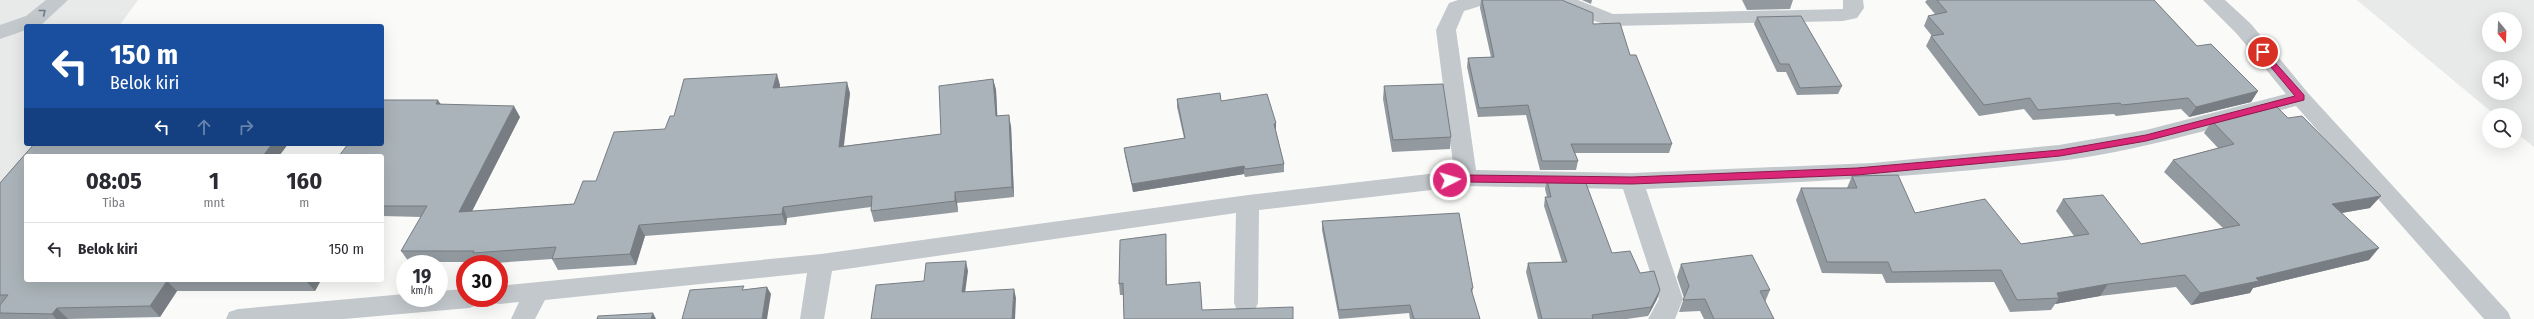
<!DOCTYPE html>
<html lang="id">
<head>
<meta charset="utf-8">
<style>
  :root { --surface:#fff; --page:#f2f2f3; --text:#2b2b33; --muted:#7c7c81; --line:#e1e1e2 }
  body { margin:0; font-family:"Fira Sans Condensed",sans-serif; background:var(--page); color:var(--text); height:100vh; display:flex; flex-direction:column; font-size:15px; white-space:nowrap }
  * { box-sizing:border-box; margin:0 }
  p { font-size:13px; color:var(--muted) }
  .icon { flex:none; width:22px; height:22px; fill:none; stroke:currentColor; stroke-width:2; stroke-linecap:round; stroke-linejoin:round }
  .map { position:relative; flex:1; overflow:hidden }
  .sheet { position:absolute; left:24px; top:154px; width:360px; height:128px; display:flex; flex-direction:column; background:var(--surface); border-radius:4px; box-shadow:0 4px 16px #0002 }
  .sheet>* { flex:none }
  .top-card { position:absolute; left:24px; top:24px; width:360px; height:122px; border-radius:4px; box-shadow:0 4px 16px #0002; background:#1a4fa0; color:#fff; overflow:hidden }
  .needle { width:26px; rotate:161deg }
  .fabs { position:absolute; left:2482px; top:12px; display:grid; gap:8px }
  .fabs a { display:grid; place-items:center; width:40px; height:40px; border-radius:50%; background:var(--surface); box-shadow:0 4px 16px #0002; font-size:20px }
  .speed { position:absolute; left:396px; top:255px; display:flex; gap:8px; font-size:20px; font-weight:700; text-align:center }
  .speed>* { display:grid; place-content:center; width:52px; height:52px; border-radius:50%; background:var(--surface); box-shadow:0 4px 16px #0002; line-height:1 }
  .speed small { font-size:10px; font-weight:400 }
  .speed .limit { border:6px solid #d22; background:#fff; color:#111 }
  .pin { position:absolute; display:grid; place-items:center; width:34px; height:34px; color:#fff; margin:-17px; border:2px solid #fff; border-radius:50%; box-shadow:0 1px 4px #0007 }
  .me { position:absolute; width:44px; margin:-22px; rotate:85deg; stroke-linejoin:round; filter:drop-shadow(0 0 3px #0008) }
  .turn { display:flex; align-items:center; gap:14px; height:84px; padding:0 20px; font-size:18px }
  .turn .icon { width:52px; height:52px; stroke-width:2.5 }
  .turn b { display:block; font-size:28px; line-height:34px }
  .lanes { display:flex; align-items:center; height:38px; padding:0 20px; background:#0003; justify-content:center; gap:20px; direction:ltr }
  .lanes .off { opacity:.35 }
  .eta { display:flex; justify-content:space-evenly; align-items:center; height:68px; text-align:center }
  .eta b { font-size:24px; font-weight:700; line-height:28px }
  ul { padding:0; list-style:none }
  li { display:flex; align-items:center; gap:12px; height:52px; padding:0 20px; border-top:1px solid var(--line) }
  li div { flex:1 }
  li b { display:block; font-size:15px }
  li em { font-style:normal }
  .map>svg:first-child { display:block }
  .built { fill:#e8e9e9; fill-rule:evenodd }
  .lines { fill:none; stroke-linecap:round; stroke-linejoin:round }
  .lane { fill:#c3c8cc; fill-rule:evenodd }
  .street { fill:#c3c8cc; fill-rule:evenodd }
  .wall { fill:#929a9f }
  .shaded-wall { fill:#777d82 }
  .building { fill:#aab3b9; stroke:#777d82 }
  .oneway { stroke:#6a7a87 }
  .route { fill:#db2777; stroke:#8e194d }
</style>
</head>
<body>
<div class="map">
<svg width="2534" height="319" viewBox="0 0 2534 319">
  <rect width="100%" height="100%" fill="#fafaf8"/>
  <g class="built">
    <polygon points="0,0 138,0 119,26 26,26 26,144 32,144 0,186"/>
    <path d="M2357,0H2534V147L2515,132V115H2495ZM2489,19H2515V45H2489ZM2489,67H2515V93H2489Z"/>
  </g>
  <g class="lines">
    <polygon class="lane" points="46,0 68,0 40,26 26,26 26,30 0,39 0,25 26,16"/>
    <g class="street">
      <path d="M1458,0H1490L1487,4L1464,11L1456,30L1476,170L1632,173L1872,163L2059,145L2146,130L2286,94L2237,34L2203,0H2225L2251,24L2308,93L2508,312L2511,319H2484L2296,106C2218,127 2139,151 2058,161C1921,178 1783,183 1646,189L1683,299L1675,319H1648L1659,299L1623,189L1466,186L1259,210L1258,303L1255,310L1246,313L1237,310L1234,303L1236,213L832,271L824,319H800L807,273L545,300L535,319H511L519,302L499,304L490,302L489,298H499V286L821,254L1248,195L1454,171L1436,30L1449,3Z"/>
      <path d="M1552,0H1578L1613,14L1843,9V0H1863L1864,8L1857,18L1843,21L1612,26C1597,22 1561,13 1552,0Z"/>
      <polygon points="465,289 465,298 481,298 478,305 469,308 344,319 226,319 229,312 238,309 405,294 405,298 439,298 439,291"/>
    </g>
  </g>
  <g class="wall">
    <polygon points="1481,0 1563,0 1593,24 1630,55 1672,144 1669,153 1575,153 1578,161 1576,170 1540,170 1526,115 1478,117 1467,67 1468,58 1491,57 1480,8"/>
    <polygon points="1582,0 1592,0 1591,4"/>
    <polygon points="1742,0 1793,0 1790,9 1747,10"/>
    <polygon points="1927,0 2154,0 2197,46 2258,91 2251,102 2189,117 2181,109 2116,116 2114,114 2033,120 2024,109 1979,116 1926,46 1931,36 1932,36 1924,26 1928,16 1935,14 1925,2"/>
    <polygon points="1757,17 1842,86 1838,94 1797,95 1786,72 1777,72 1754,24"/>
    <polygon points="993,79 996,90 997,116 1011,126 1014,197 957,203 958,212 874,222 871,211 871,207 787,218 786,225 645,236 636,265 558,270 552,259 481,264 480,264 478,262 409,262 401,251 421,217 382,216 382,156 441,104 520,117 472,211 574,204 596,181 665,129 674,116 780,85 780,88 850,93 844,146 941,134"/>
    <polygon points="1384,86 1451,137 1450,149 1392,152 1383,99"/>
    <polygon points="1177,99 1221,101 1276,123 1276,131 1284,164 1284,172 1245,177 1244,174 1133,192 1125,156 1124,148 1184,138 1177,107"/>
    <polygon points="2212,121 2370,208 2342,213 2369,260 2253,288 2250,293 2191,305 2176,287 2100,296 2055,304 2051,310 2010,312 1994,282 1886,283 1882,274 1822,273 1796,200 1801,188 1847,188 1852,176 1915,213 2021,244 2074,236 2056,211 2063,199 2141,244 2223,228 2164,172 2173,160 2218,148 2204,133"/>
    <polygon points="34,144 288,144 279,156 26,156 26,280 321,280 315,291 177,291 160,317 67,319 0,319 0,183"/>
    <polygon points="1547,180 1612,253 1640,273 1660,290 1657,299 1648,316 1627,319 1538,319 1526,272 1528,263 1562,262 1544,206 1545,197 1547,197 1545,189"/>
    <polygon points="1322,221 1473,288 1472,294 1480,319 1410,319 1409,313 1339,319 1322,230"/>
    <polygon points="1166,246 1124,319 1123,295 1120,295 1119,284"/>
    <polygon points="1681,264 1770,290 1765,302 1774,319 1704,319 1700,311 1679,312 1684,298 1677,277"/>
  </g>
  <g class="shaded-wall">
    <polygon points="777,74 780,85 777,99 773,88"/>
    <polygon points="993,79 996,90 998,127 996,116"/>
    <polygon points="847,82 850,93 842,158 839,147"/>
    <polygon points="2258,91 2251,102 2189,117 2196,107"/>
    <polygon points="438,100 445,111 436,104"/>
    <polygon points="514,106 520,117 466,223 459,212"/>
    <polygon points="1009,115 1011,126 1014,197 1012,187"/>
    <polygon points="1276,123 1276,131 1274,124"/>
    <polygon points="272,144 288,144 279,156 263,156"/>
    <polygon points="1244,166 1244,174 1133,192 1132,184"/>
    <polygon points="955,192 957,203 958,212 955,201"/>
    <polygon points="2381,196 2370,208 2323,216 2332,204"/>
    <polygon points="783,207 787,218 786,225 782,214"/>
    <polygon points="639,225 645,236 636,265 630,254"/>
    <polygon points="1166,234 1166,246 1167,296 1166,285"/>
    <polygon points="2379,248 2369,260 2253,288 2250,293 2191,305 2200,293 2256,278"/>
    <polygon points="966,261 968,271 964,301 962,292"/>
    <polygon points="307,280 321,280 315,291 306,281"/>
    <polygon points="167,281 177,291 160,317 150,306"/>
    <polygon points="2108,284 2100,296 2055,304 2059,298 2057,293"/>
    <polygon points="767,287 771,294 767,319 762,319"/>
    <polygon points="1014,289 1016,298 1015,319 1012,319"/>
    <polygon points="1660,290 1657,299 1648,316 1651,307"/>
    <polygon points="57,308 68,319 56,319 52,314"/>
    <polygon points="653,313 656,319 651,319"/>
  </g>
  <g class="building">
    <polygon points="1482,0 1563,0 1564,1 1593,13 1593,24 1620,23 1630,55 1636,55 1672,144 1571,144 1578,161 1542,161 1528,105 1479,108 1468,58 1494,57"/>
    <polygon points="1937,0 2154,0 2197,46 2211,44 2258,91 2196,107 2188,98 2122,105 2120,103 2038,110 2030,98 1984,105 1931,36 1944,34 1928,16 1947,12"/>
    <polygon points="1801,16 1842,86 1800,88 1789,64 1780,64 1757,17"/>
    <polygon points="777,74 773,88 847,82 839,147 941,134 939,86 993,79 996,116 1009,115 1012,187 955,192 955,201 871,211 872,196 783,207 782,214 639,225 630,254 552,259 556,247 473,253 474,251 401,251 427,206 382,206 382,156 339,156 348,144 382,144 382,100 438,100 436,104 514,106 459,212 574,204 583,181 596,181 614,132 665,129 670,116 674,116 684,79"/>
    <polygon points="1443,84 1451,137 1393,140 1384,86"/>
    <polygon points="1220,93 1221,101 1267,94 1276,123 1274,124 1284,164 1245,169 1244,166 1132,184 1124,148 1185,138 1177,99"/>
    <polygon points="2274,104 2288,118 2302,116 2381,196 2332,204 2379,248 2256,278 2259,281 2200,293 2185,275 2108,284 2057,293 2059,298 2017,300 2001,270 1892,272 1888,262 1827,262 1801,188 1857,188 1852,176 1898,175 1915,213 1985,199 2021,244 2089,234 2063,199 2103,195 2141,244 2240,225 2173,160 2234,144 2212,121"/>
    <polygon points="34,144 272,144 263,156 26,156 26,280 307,280 306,281 167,281 150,306 57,308 52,314 0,313 0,305 8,295 0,295 0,183"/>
    <polygon points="1547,180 1585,181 1612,253 1630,251 1640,273 1654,271 1660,290 1651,307 1592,315 1593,319 1542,319 1528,263 1567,262 1545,197 1551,197"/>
    <polygon points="1459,213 1473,288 1471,289 1480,319 1414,319 1410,305 1339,310 1322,221"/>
    <polygon points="1166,234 1166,285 1200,282 1202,310 1293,307 1293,319 1124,319 1123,283 1119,284 1120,240"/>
    <polygon points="1752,255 1770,290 1760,291 1774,319 1714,319 1705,299 1683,300 1689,286 1681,264"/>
    <polygon points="966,261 962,292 1014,289 1012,319 871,319 876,285 924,281 926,263"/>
    <polygon points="744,286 742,290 767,287 762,319 682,319 690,290"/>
    <polygon points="653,313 651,319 597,319 598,316"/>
  </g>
  <defs><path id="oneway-chevron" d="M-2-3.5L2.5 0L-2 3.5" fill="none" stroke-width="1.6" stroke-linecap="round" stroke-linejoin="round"/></defs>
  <use class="oneway" href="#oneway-chevron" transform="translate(43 12) rotate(-39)"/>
  <polygon class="route" points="2263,49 2304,95 2304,100 2146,141 2060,156 1857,175 1632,184 1466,182 1450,184 1446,180 1450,177 1466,175 1632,177 1857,168 2060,150 2146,135 2295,96 2260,54 2259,52"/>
</svg>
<div class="fabs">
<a><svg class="needle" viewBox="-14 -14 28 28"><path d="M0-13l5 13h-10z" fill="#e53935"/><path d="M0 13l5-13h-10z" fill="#7c7c81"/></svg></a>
<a><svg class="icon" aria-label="sound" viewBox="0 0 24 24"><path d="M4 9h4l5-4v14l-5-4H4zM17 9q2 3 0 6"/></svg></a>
<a><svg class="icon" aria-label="search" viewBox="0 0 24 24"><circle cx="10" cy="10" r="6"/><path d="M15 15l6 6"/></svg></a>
</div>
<div class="speed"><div>19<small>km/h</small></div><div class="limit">30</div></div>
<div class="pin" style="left:2263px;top:52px;background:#d93025"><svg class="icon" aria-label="arrive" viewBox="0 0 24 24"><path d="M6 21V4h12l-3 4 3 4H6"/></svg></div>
<svg class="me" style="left:1450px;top:180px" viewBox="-20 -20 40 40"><circle r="17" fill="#db2777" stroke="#fff" stroke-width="3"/><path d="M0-11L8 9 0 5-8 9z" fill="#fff"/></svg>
<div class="top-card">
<div class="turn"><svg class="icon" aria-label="left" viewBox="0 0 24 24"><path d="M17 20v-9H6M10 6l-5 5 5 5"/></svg><div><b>150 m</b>Belok kiri</div></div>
<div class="lanes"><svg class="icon" aria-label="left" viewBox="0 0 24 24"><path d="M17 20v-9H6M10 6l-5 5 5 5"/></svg><svg class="icon off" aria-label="ahead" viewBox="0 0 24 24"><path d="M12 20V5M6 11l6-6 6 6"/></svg><svg class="icon off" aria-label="right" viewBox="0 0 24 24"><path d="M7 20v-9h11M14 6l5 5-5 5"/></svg></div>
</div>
<section class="sheet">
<div class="eta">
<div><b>08:05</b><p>Tiba</p></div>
<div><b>1</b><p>mnt</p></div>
<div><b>160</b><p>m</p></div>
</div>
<ul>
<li><svg class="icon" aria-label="left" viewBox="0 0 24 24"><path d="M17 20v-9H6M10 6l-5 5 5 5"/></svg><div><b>Belok kiri</b></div><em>150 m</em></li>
</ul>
</section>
</div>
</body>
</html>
